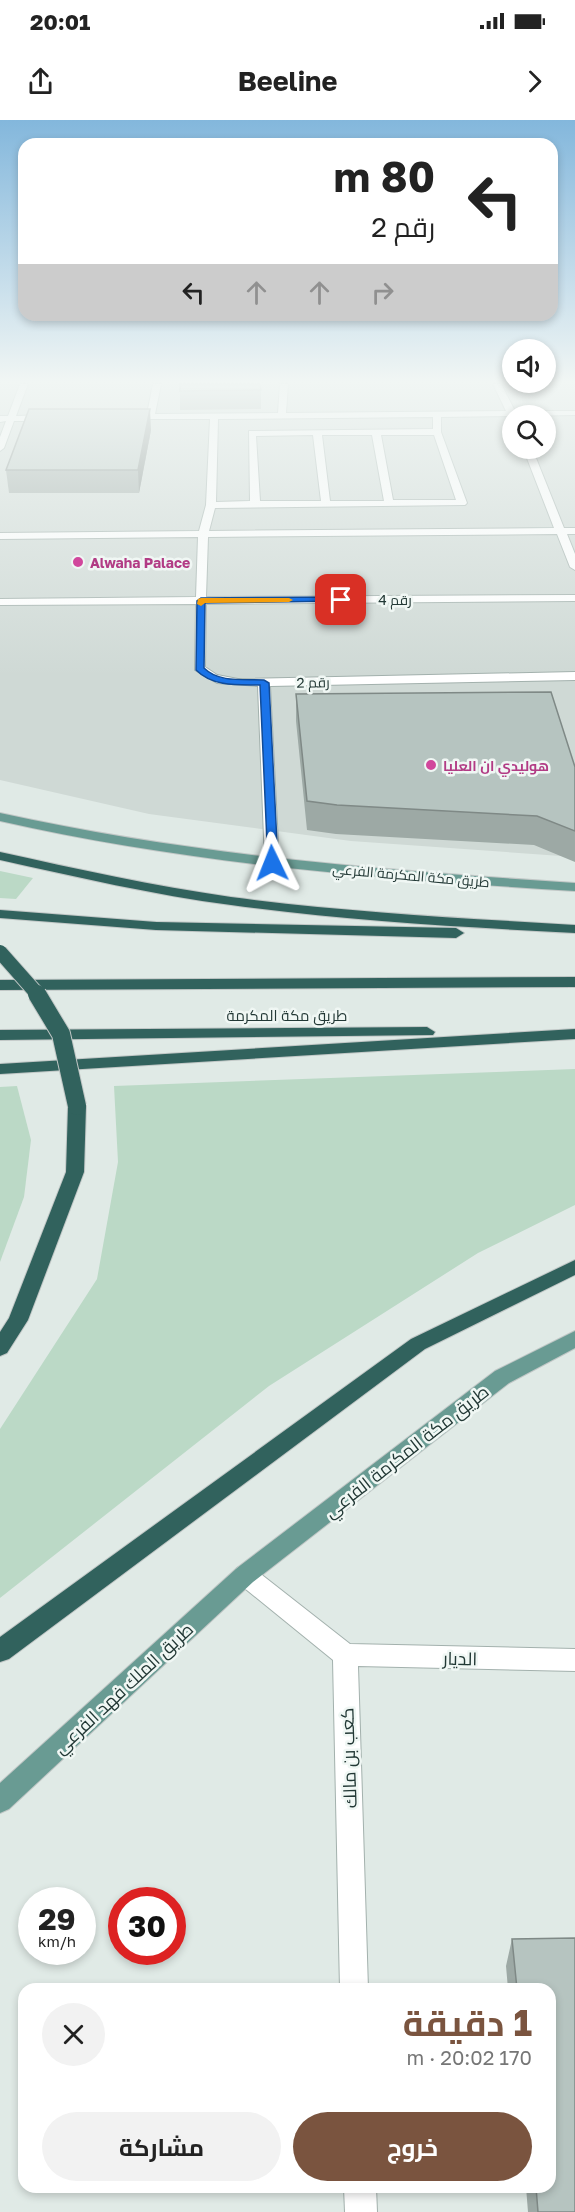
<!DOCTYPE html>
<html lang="ar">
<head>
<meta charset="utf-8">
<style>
  :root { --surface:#fff; --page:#f2f2f2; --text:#222; --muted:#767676; --accent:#7a543f }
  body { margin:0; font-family:"Golos Text",Cairo,sans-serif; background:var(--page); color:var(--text); direction:rtl; height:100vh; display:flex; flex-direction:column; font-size:22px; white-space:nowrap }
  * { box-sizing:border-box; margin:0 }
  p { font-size:20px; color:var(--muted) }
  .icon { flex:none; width:33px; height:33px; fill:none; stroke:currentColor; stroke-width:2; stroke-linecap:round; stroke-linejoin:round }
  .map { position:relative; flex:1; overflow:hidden; direction:ltr }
  .details { position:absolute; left:18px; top:1863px; width:538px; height:210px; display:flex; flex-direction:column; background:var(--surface); border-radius:18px; box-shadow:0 3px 9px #0003; direction:rtl }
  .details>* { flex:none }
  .hud { position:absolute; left:18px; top:18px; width:540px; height:183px; border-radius:18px; box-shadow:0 3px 9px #0003; direction:rtl; background:#fff; color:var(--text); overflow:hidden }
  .fabs { position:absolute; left:502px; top:219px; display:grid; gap:12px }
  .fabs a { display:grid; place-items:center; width:54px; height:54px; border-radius:50%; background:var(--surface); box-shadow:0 3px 9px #0003; font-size:30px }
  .speed { position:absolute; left:18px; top:1767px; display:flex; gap:12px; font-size:30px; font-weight:700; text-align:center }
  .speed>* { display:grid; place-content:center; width:78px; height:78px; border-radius:50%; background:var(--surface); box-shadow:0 3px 9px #0003; line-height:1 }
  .speed small { font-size:15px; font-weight:400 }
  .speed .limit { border:9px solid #d22; background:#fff; color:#111 }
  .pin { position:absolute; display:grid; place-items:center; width:51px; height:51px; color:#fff; margin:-26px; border-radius:12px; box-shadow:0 3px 9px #0006 }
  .me { position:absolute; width:66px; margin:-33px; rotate:358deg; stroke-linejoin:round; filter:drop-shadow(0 0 4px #0008) }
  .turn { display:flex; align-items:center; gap:21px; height:126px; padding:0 24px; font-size:27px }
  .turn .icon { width:78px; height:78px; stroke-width:2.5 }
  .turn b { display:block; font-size:42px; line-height:51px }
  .lanes { display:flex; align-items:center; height:57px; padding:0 24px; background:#0003; justify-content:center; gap:30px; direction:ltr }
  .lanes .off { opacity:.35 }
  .round { display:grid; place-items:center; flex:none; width:63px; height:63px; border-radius:32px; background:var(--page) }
  .headline { display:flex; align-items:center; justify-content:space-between; height:102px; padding:0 24px }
  h1 { font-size:36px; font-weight:700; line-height:45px; color:var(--accent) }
  .cta { display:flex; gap:12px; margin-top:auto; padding:12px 24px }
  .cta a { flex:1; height:69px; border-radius:36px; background:var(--accent); color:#fff; font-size:24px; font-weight:700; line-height:69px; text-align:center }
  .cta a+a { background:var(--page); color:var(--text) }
  .status { display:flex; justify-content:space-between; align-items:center; height:42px; padding:0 30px; background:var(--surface); direction:ltr }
  .status svg { height:16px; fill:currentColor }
  header { display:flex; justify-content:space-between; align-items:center; height:78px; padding:0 24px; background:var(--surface); font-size:27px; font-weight:700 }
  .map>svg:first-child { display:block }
  .built { fill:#cfd9d5; fill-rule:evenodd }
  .green { fill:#bbd9c6 }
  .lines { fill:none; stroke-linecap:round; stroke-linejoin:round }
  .minor-casing { stroke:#a3b1ad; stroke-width:2 }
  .major-casing { stroke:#c1c7c6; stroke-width:2 }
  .highway-casing { stroke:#c1c7c6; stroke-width:2 }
  .minor { fill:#fff; fill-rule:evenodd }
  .major { fill:#699b93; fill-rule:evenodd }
  .highway { fill:#31625d; fill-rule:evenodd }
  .highway-bridge-far1-casing { stroke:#c1c7c6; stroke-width:16; stroke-linecap:butt }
  .highway-bridge-casing { stroke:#c1c7c6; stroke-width:20; stroke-linecap:butt }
  .highway-bridge-far1 { stroke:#31625d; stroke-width:14 }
  .highway-bridge { stroke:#31625d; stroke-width:18 }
  .wall { fill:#9da9a5 }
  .shaded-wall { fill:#7f8986 }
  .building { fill:#b6c4c0; stroke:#7f8986; stroke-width:1.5 }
  .route { fill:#1a73e8; stroke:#114b97; stroke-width:1.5 }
  .slow { fill:#f59e0b }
  .hotel-dot { fill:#d1479c; stroke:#f0f7f4; stroke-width:2 }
  .labels { text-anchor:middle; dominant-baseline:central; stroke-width:5; stroke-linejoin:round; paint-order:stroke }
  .far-hotel-label { font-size:14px; font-weight:bold; fill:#b23c85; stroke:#f0f7f4; text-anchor:start }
  .far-street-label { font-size:14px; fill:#223835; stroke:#f0f7f4 }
  .street-label { font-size:15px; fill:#223835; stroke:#f0f7f4 }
  .near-street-label { font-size:18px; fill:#223835; stroke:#f0f7f4 }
</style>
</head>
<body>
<div class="status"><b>20:01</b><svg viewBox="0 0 49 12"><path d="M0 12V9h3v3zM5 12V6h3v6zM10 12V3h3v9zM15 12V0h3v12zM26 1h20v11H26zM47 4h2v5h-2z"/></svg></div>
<header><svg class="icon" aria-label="forward" viewBox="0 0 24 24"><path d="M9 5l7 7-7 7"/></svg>Beeline<svg class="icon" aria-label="share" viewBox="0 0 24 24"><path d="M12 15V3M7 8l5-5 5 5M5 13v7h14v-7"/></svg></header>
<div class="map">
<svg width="575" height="2092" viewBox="0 0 575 2092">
  <rect width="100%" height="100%" fill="#e0eae6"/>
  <path class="built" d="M0,264H575V737L351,721L149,694L0,660ZM513,296H546V328H513Z"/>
  <g class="green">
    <polygon points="0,751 33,758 16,779 0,778"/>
    <polygon points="575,949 575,1085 478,1133 269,1266 0,1478 0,1309 97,1159 118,1042 114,966"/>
    <polygon points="17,966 31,1020 24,1077 0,1142 0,967"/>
  </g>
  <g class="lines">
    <defs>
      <g id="minor">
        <polygon points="20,264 28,264 16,296 48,295 52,298 48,301 14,301 4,328 0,331 0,317 6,301 0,302 0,296 8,296"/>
        <path d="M153,264H161L155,294L278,293L280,264H288L286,293L506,291L493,264H501L515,291H575V295L513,296V299L509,296L441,297V312L467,383L465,385L215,388L209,411L554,408L523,328H532L564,408H575V414H567L575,434V450L570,447L557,414L208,417L206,477L575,475V481L206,484L205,547L217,555L238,559L575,552V560L270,566L279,743L272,747L267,746L265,743L258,566L217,563L195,550L196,484L0,485V479L196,477L198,417L0,419V413L199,411L206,385L210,299H124L123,297L127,294H147ZM433,297V309L249,311L250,381L216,382L218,299ZM313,315L321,381H260L256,316ZM322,315H372L384,381H330ZM381,315H434L456,380H393Z"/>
        <polygon points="245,1445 253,1448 350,1524 575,1529 575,1551 358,1546 368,1869 340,1869 333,1540 237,1462 233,1455 237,1448"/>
        <polygon points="344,2067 376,2067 377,2092 345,2092"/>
      </g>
      <g id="major">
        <path d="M0,693C190,735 381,750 575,763V771C381,759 190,744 0,701Z"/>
        <polygon points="575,1211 575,1228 509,1263 253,1462 9,1689 0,1693 0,1663 237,1448 495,1251"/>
      </g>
      <g id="highway">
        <path d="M0,732C77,749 154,766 231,777C345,792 460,798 575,805V813C460,807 345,801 231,785C154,775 77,757 0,740Z"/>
        <polygon points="0,790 156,802 456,808 464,813 456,818 156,810 0,798"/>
        <polygon points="575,857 575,867 0,870 0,860"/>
        <polygon points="427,907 435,912 433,915 0,920 0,910"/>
        <polygon points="575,909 575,919 0,954 0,944"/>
        <polygon points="77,980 83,982 86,986 84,1052 28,1200 7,1233 0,1236 0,1212 9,1198 66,1052 68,986 71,982"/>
        <polygon points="575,1140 575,1155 425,1229 9,1539 0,1542 0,1517 411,1219"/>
      </g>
    </defs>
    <use href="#minor" class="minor-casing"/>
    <use href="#major" class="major-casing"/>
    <use href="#highway" class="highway-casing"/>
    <use href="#minor" class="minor"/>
    <use href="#major" class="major"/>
    <use href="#highway" class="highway"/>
    <defs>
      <polyline id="highway-bridge-far1" points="0,832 39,876"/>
      <polyline id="highway-bridge" points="37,874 61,914 77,986"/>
    </defs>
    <use href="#highway-bridge-far1" class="highway-bridge-far1-casing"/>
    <use href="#highway-bridge" class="highway-bridge-casing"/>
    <use href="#highway-bridge-far1" class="highway-bridge-far1"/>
    <use href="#highway-bridge" class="highway-bridge"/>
  </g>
  <g class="wall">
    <polygon points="261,270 261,289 180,290 180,271"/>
    <polygon points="151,310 139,373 9,373 6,350"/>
    <polygon points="296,574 575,647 575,742 534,725 336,714 307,710 296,601"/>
    <polygon points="575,1818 575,2092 528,2092 526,2067 550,2067 550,1869 508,1869 506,1846 512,1819"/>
  </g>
  <polygon class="shaded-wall" points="150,289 151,310 139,373 138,350"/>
  <g class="building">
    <polygon points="180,264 260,264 261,270 180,271"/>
    <polygon points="29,289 150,289 138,350 6,350"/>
    <polygon points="551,572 575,647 575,711 537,696 337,685 307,681 296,574"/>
    <polygon points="575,1818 575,2092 538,2092 536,2067 550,2067 550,1869 517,1869 512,1819"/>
  </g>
  <linearGradient id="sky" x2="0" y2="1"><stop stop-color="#83b7dc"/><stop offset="0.47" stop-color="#f1f6f4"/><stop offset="1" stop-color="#f1f6f4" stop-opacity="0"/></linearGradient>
  <rect width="575" height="556" fill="url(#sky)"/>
  <path class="route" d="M341,477L345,480L344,481L205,483L204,548C219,563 244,559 264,560L269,563L278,743L272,746L268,745L260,565C238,565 213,567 196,550L197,481L201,478Z"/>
  <polygon class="slow" points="201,478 289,478 293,480 289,482 205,483 201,486 197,484 198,479"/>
  <g class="hotel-dot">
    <circle cx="78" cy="442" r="6"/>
    <circle cx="431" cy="645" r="6"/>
  </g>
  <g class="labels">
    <g class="far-hotel-label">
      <text x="90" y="442">Alwaha Palace</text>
      <text x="443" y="645">هوليدي ان العليا</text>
    </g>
    <g class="far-street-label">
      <text x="395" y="479">رقم 4</text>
      <text transform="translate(313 562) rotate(-1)">رقم 2</text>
      <text transform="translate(411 755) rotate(5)">طريق مكة المكرمة الفرعي</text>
    </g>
    <g class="street-label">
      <text x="287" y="895">طريق مكة المكرمة</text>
    </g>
    <g class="near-street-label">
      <text transform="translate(406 1331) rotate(-38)">طريق مكة المكرمة الفرعي</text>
      <text transform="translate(460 1538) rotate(1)">الديار</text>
      <text transform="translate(123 1568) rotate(-43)">طريق الملك فهد الفرعي</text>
      <text transform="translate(348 1638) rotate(-92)">كعب بن مالك</text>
    </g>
  </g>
</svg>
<div class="fabs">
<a><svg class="icon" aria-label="sound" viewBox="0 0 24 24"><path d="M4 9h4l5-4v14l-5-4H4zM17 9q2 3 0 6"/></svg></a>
<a><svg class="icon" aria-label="search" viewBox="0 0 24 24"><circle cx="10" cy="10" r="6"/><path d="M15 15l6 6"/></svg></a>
</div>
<div class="speed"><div>29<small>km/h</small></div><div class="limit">30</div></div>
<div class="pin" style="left:341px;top:480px;background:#d93025"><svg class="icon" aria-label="arrive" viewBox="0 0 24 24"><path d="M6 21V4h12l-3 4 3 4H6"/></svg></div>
<svg class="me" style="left:272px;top:743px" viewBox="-20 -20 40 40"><path d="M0-17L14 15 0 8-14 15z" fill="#1a73e8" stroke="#fff" stroke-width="4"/></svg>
<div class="hud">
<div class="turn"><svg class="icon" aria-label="left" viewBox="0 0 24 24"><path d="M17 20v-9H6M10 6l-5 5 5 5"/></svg><div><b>80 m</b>رقم 2</div></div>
<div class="lanes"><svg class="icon" aria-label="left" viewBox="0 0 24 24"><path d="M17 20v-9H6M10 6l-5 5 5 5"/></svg><svg class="icon off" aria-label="ahead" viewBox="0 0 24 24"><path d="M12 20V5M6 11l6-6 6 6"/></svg><svg class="icon off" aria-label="ahead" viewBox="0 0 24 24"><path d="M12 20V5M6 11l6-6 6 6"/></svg><svg class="icon off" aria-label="right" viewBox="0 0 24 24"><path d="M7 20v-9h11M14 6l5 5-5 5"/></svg></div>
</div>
<section class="details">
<div class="headline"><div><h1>1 دقيقة</h1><p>170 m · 20:02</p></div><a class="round"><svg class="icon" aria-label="close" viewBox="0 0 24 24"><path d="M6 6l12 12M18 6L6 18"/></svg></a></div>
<div class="cta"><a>خروج</a><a>مشاركة</a></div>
</section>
</div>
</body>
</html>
